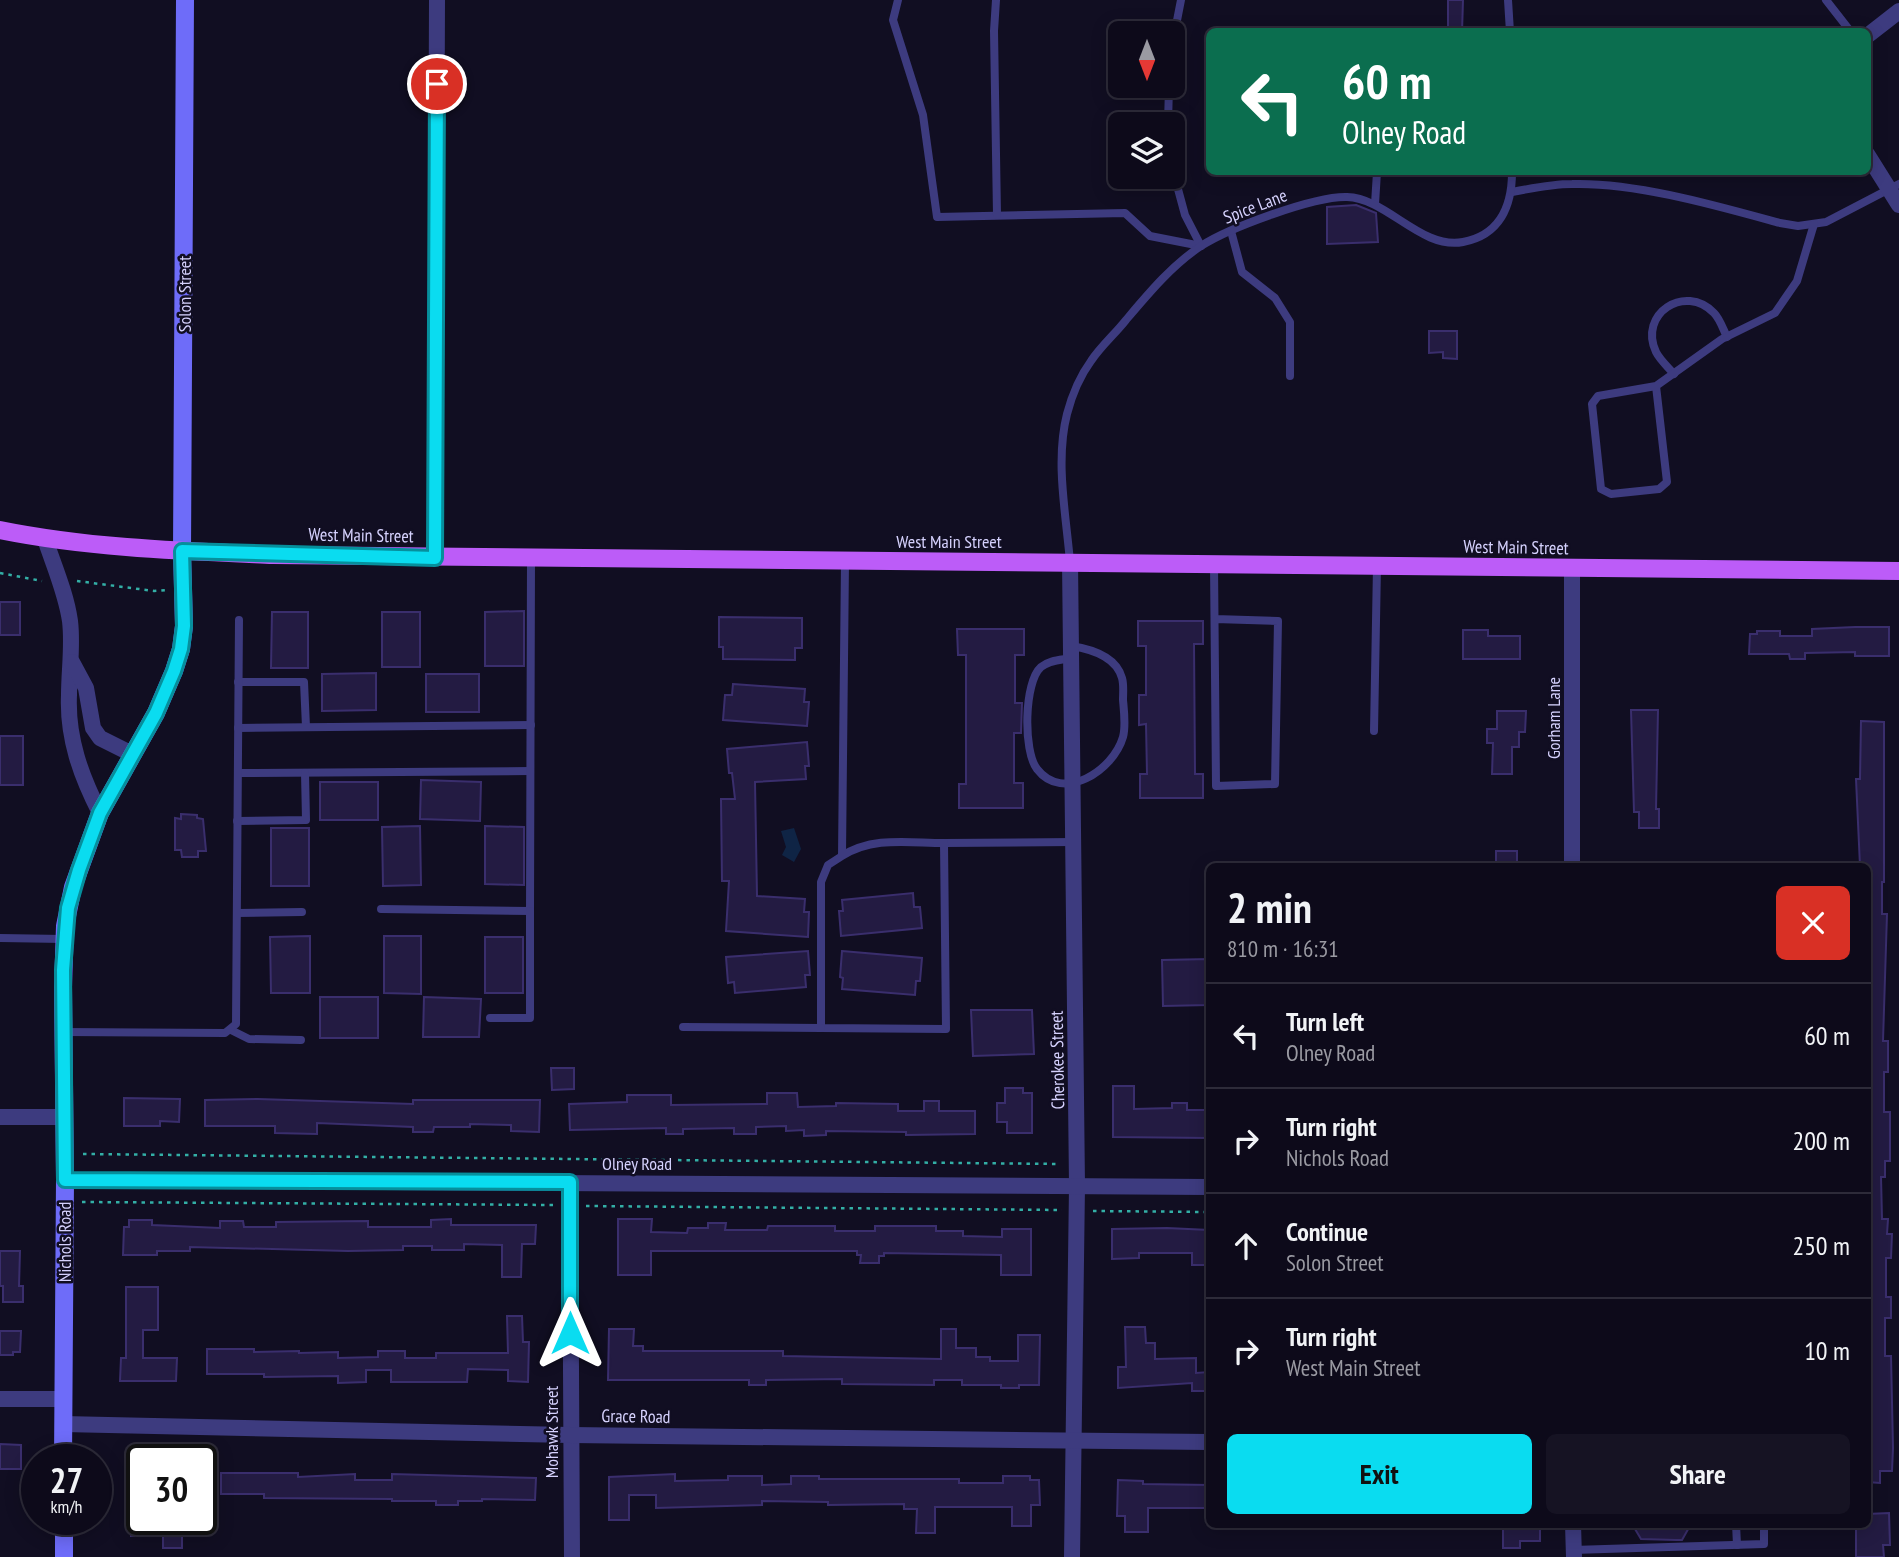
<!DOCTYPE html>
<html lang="en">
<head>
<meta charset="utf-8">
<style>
  :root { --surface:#0d0a1a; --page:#161323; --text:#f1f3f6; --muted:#9a9aa2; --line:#2d2b39; --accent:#0adcf0 }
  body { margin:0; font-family:"PT Sans Narrow",sans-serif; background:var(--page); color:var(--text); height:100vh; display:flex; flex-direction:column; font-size:26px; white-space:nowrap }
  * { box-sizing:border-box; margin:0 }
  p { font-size:23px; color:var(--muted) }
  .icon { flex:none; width:38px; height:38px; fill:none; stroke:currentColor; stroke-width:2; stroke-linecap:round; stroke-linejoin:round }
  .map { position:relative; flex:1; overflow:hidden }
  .drawer { position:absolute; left:1206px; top:863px; width:665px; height:665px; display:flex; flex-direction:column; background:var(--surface); border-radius:10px; box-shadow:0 4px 18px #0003,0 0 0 2px var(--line) }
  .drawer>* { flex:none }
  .hud { position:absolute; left:1206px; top:28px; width:665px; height:147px; border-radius:10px; box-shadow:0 4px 18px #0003,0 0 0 2px var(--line); background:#0b6e4f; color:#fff; overflow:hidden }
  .needle { width:46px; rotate:180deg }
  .buttons { position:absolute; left:1108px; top:21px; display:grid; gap:14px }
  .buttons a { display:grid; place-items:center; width:77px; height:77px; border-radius:10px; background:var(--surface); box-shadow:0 4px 18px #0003,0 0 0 2px var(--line); font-size:35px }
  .speed { position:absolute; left:21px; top:1444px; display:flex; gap:14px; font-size:35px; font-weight:700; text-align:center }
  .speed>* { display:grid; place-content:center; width:91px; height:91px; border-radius:50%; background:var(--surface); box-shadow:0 4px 18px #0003,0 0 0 2px var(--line); line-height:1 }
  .speed small { font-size:18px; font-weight:400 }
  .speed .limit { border:4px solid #111; border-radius:10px; background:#fff; color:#111 }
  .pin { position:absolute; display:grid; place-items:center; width:60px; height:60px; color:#fff; margin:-30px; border:4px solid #fff; border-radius:50%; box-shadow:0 2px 7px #0007 }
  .me { position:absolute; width:77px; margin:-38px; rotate:0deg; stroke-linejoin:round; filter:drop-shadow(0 0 5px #0008) }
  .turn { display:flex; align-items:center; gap:24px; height:147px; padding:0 21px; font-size:32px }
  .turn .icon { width:91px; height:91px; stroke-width:2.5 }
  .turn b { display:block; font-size:49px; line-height:60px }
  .round { display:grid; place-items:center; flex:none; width:74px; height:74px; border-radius:10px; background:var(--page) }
  .head { display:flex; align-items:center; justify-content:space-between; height:119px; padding:0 21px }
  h1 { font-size:42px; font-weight:600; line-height:52px }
  .action { display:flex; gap:14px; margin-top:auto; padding:14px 21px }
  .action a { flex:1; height:80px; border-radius:10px; background:var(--accent); color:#111; font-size:28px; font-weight:600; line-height:80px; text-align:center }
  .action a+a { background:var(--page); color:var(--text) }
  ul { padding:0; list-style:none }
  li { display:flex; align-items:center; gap:21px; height:105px; padding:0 21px; border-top:2px solid var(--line) }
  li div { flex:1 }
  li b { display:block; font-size:26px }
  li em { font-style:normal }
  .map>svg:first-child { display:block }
  .water { fill:#0f2445 }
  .building { fill:#231b42; stroke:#3a2e6d; stroke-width:2 }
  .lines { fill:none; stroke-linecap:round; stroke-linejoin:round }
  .path { stroke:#33afa6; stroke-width:2.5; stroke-dasharray:3.5 5; stroke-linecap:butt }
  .lane { stroke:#3d3b7f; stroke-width:8 }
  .street { stroke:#3d3b7f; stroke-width:16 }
  .secondary { stroke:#6e6cf9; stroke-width:18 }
  .primary { stroke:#bc5cf8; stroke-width:18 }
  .route-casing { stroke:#068f9c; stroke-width:18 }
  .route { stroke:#0adcf0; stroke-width:12 }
  .labels { text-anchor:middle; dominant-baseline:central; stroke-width:5; stroke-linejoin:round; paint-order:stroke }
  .street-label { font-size:18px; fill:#d5d1fd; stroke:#110e22 }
</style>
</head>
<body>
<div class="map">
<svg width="1899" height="1557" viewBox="0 0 1899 1557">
  <rect width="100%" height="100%" fill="#110e22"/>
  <polygon class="water" points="794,828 801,849 794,862 782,855 786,847 781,831"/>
  <g class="building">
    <polygon points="1448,0 1463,0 1462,32 1448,32"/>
    <polygon points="1356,205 1376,213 1378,242 1327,244 1327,207"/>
    <polygon points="1429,331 1457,331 1457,359 1443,358 1443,352 1429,353"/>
    <rect x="0" y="602" width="20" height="33"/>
    <polygon points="524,611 524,666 485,666 485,612"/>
    <polygon points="272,612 308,612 308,668 271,668"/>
    <rect x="382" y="612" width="38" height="55"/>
    <polygon points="719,617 802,618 802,648 795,648 795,660 723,659 723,647 719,647"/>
    <polygon points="1138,621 1203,621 1203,644 1194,644 1195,774 1203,774 1203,798 1140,798 1140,774 1147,774 1146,724 1139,725 1139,695 1146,695 1146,646 1138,646"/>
    <polygon points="1855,627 1889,627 1889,656 1855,656 1855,652 1805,653 1805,659 1790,659 1789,654 1749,654 1750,634 1757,634 1757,631 1780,631 1780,636 1812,636 1812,629"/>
    <polygon points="957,629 1024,629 1024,655 1015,655 1015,703 1022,703 1021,733 1014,733 1014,783 1023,783 1023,808 959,808 959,784 966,784 966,655 958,655"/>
    <polygon points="1463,630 1488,630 1488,636 1520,636 1520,659 1463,659"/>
    <polygon points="376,673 376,710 322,711 322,674"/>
    <rect x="426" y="674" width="53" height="38"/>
    <polygon points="733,684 805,689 804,702 809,702 807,726 723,720 725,695 732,695"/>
    <polygon points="1631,710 1658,710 1656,809 1659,809 1659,828 1639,828 1639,812 1634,812"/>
    <polygon points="1497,711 1526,711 1525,732 1519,732 1519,747 1512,747 1512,774 1492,774 1493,743 1487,743 1487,729 1497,729"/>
    <polygon points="1861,721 1884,722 1884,882 1882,882 1882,914 1887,914 1883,1041 1888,1041 1888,1072 1884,1072 1884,1112 1890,1112 1890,1161 1885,1161 1885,1177 1881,1177 1882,1219 1888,1219 1887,1234 1892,1234 1891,1258 1886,1258 1886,1297 1891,1297 1891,1318 1885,1318 1885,1356 1891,1356 1893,1448 1892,1471 1880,1471 1880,1483 1867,1482 1867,866 1860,866 1856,779 1860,779"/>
    <rect x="0" y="736" width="23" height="49"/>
    <polygon points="807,742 809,766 805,766 806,779 755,782 757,896 805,899 804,912 809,912 808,937 726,931 729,881 722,881 721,799 735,799 732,773 729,773 727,749"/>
    <polygon points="421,780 481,782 480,821 420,819"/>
    <rect x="320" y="782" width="58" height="38"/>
    <polygon points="181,814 197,815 197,818 203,819 206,851 198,851 198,857 182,857 181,850 175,850 175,818 181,819"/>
    <polygon points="420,826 421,885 383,886 382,827"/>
    <polygon points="485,826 524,827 524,885 485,884"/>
    <rect x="271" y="828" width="38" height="58"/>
    <rect x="1496" y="851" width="21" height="15"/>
    <polygon points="913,893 914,907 920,907 922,928 841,936 839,911 843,911 842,900"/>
    <polygon points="310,936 310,993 271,993 270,937"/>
    <polygon points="384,936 421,936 421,994 384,993"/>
    <rect x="485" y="937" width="38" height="56"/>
    <polygon points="808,951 810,975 805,975 806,987 735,993 734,982 728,983 726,957"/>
    <polygon points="842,951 922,958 920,981 916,981 915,995 842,989 843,978 840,977"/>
    <polygon points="1209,959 1209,1005 1163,1006 1162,960"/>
    <rect x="320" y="997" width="58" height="41"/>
    <polygon points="424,997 481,999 479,1037 423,1037"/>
    <polygon points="971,1010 1032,1010 1034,1054 973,1056"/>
    <polygon points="551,1068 574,1068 574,1089 552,1090"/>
    <polygon points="1113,1086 1134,1086 1134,1109 1172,1108 1172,1103 1187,1103 1187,1110 1209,1110 1209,1138 1113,1137"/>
    <polygon points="1005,1088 1023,1088 1023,1093 1032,1093 1032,1133 1007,1133 1007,1122 997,1122 997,1103 1005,1103"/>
    <polygon points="767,1093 797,1093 798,1107 836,1106 836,1103 898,1104 898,1111 924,1111 924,1101 939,1101 939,1111 975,1111 975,1134 906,1135 906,1132 826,1131 826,1135 804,1136 804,1130 786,1131 786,1126 756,1127 756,1134 734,1134 734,1128 683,1129 683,1134 666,1134 666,1128 570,1130 569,1104 627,1102 627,1095 671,1095 671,1105 767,1104"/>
    <polygon points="124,1098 180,1099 179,1122 160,1121 160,1126 124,1126"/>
    <polygon points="258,1099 413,1104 413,1100 540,1100 539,1132 511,1131 511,1125 470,1124 470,1127 434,1127 433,1132 413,1132 413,1127 317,1123 317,1134 275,1133 275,1126 205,1126 205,1100"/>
    <polygon points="451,1219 451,1225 536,1225 535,1244 522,1244 521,1277 502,1277 502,1245 464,1244 464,1250 432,1250 432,1246 403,1246 403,1250 348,1251 190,1247 190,1251 157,1251 157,1255 123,1255 124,1227 129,1227 129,1220 152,1220 152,1225 220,1228 220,1221 243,1221 244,1227 276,1227 276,1222 368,1221 368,1227 431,1227 431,1220"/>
    <polygon points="618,1219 652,1219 651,1232 687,1233 688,1228 708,1228 708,1223 726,1223 725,1230 767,1230 768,1226 835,1226 835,1231 875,1231 875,1226 936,1226 936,1231 963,1231 963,1236 1002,1237 1002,1229 1031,1229 1031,1275 1001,1275 1001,1255 884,1253 884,1256 879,1256 879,1263 860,1263 861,1255 857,1255 857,1251 651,1251 651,1275 618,1275"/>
    <polygon points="1167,1228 1209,1230 1209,1265 1192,1265 1192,1253 1139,1253 1139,1258 1112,1259 1112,1229"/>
    <polygon points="0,1251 20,1251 19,1286 23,1286 23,1302 3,1302 3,1286 0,1286"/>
    <polygon points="126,1287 158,1287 158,1330 143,1330 143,1358 177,1358 176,1381 120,1381 121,1358 126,1358"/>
    <polygon points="507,1316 522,1316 523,1342 529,1342 528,1382 508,1381 508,1370 468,1369 467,1382 391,1382 391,1370 366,1370 366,1382 338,1383 338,1376 264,1377 264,1374 207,1374 207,1349 254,1349 254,1352 299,1351 299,1353 338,1352 338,1358 378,1357 378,1351 405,1351 405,1358 436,1358 436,1353 508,1353"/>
    <polygon points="1125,1327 1145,1327 1146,1343 1155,1343 1155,1359 1196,1358 1196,1373 1209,1372 1209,1391 1192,1391 1192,1383 1118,1388 1118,1367 1126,1367"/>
    <polygon points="609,1329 634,1329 633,1346 643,1346 643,1351 783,1351 783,1356 941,1359 941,1329 956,1329 956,1348 976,1348 976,1357 990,1357 990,1361 1018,1361 1018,1335 1040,1335 1039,1385 1019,1385 1019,1388 1001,1388 1001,1385 962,1385 962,1380 934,1380 934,1385 842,1384 842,1379 766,1380 766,1385 749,1385 749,1380 608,1380"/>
    <polygon points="0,1331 21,1331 20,1352 13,1352 13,1355 0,1355"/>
    <polygon points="0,1444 21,1445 21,1469 0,1469"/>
    <polygon points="127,1472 142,1472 142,1519 157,1519 158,1535 131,1536 131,1527 128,1527"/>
    <polygon points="221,1473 298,1473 298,1477 355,1474 355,1480 392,1480 392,1474 536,1478 535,1500 482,1499 482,1501 458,1501 458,1505 436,1505 436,1501 392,1501 392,1499 264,1498 264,1494 221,1494"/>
    <polygon points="675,1474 675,1481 728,1480 728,1476 762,1476 762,1485 791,1484 791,1476 819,1476 819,1479 959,1479 959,1483 1003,1483 1003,1476 1030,1476 1030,1480 1039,1480 1040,1505 1031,1505 1031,1526 1012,1526 1012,1507 935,1507 935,1533 916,1533 917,1509 904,1509 904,1504 828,1505 828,1502 762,1501 762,1505 656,1508 656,1495 629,1495 629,1520 609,1520 609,1477"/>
    <polygon points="1118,1480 1143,1481 1143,1484 1209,1485 1209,1508 1148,1508 1148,1532 1125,1532 1125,1516 1117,1516"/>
    <polygon points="1889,1513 1890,1545 1883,1545 1884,1557 1856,1557 1856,1524 1867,1524 1867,1514"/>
    <polygon points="1503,1524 1540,1524 1540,1541 1520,1541 1520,1548 1503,1548"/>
    <polygon points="1632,1524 1691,1524 1682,1540 1676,1540 1641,1539"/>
    <rect x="163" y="1531" width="19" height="17"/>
  </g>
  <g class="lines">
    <g class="path">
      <polyline points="0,573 42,581"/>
      <polyline points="77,581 154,591 167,590"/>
      <polyline points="83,1154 1060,1164"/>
      <polyline points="82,1202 555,1205"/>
      <polyline points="586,1206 1062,1210"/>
      <polyline points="1093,1211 1209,1212"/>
    </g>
    <g class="lane">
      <polyline points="898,0 893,20 923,115 937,217 1125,213 1150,236 1201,246"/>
      <polyline points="996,0 994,31 997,215"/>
      <polyline points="1508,0 1510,32"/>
      <polyline points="1826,0 1851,32"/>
      <polyline points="1172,46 1181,0"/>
      <polyline points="1168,124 1169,86"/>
      <polyline points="1172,167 1185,215 1201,246"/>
      <path d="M1512,192C1532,188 1552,184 1572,184C1635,182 1718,206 1780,223L1798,226L1826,222L1899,184"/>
      <polyline points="1375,204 1377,172"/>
      <polyline points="1231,231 1242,272 1275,298 1290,322 1290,376"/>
      <path d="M1674,374C1668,367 1660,360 1656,352C1638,314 1685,283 1714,313C1720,319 1723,329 1727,337"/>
      <polyline points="1656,386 1598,396 1592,404 1601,489 1611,494 1659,489 1667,482 1656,386 1722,339 1775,313 1797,281 1814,224"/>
      <path d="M1070,562C1066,514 1055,461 1067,414C1072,395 1080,376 1091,361C1101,346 1115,334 1126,320C1148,294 1172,265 1201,246C1229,228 1314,196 1347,197C1387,198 1421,250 1463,242C1500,235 1512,206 1512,172"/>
      <polyline points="1214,564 1216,786 1275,784 1278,621 1215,619"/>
      <path d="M1071,646C1091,649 1116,656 1122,678C1124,685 1123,693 1123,700C1124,711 1126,726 1123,737C1113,771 1063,803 1037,769C1023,751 1024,682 1041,667C1049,660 1061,660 1071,658"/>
      <polyline points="238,682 304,682 306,727"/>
      <polyline points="238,728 531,725"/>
      <polyline points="1374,731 1377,566"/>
      <polyline points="238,773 530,771"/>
      <polyline points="237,821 306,820 305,773"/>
      <polyline points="944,843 1074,842"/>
      <path d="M842,856C873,836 909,843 944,843L946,1029L821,1028V882L828,865L842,856L845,561"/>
      <polyline points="381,909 530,911 531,559"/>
      <polyline points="237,913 302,912"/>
      <polyline points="0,938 64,939"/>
      <polyline points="490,1018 530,1018 530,911"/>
      <polyline points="683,1027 821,1028"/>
      <polyline points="231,1030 249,1039 301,1040"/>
      <polyline points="63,1032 225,1033 236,1024 239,620"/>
      <polyline points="1736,1524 1737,1545"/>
      <polyline points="1573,1550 1764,1544 1764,1524"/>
    </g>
    <g class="street">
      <polyline points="1867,36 1899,11"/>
      <polyline points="1867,154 1899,205"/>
      <path d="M45,539C54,566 66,593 70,621C73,646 69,670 69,695C67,738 81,776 100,813"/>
      <polyline points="435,558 437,0"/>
      <polyline points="1070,562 1077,1186 1072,1557"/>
      <polyline points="1572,569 1572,866"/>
      <polyline points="72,662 86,688 93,728 100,738 132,754"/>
      <polyline points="0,1117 64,1117"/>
      <polyline points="65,1180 1209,1187"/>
      <polyline points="570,1182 572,1557"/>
      <polyline points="0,1399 63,1399"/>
      <polyline points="63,1424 570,1435 1209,1442"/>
      <polyline points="1573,1524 1574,1557"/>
    </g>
    <g class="secondary">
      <polyline points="63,1460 65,1180 63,987 65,926 73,887 100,813 156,713 174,671 181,649 184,626 182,551 185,0"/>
      <polyline points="64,1519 64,1557"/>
    </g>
    <path class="primary" d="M0,530C89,548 182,551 273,555L1899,571"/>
  </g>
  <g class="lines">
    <defs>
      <polyline id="route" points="437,84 435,558 182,551 184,626 181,649 174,671 156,713 100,813 79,870 68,908 63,970 65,1180 570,1182 570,1333"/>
    </defs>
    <use href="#route" class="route-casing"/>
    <use href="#route" class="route"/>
  </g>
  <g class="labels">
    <g class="street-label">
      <text transform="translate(1255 206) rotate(-21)">Spice Lane</text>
      <text transform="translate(184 294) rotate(-90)">Solon Street</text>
      <text transform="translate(361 535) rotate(1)">West Main Street</text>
      <text x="949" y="541">West Main Street</text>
      <text transform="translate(1516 547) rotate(1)">West Main Street</text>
      <text transform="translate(1553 718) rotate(-90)">Gorham Lane</text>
      <text transform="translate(1057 1060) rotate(-91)">Cherokee Street</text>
      <text x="637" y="1163">Olney Road</text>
      <text transform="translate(64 1242) rotate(-90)">Nichols Road</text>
      <text transform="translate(636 1416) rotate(1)">Grace Road</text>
      <text transform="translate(551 1432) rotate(-90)">Mohawk Street</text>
    </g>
  </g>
</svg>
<div class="buttons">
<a><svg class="needle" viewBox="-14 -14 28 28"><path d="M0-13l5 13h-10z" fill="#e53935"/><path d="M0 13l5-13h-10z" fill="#9a9aa2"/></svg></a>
<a><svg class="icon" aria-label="layers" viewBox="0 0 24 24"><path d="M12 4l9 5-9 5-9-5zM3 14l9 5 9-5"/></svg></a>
</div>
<div class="speed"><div>27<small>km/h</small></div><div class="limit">30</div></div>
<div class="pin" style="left:437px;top:84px;background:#d93025"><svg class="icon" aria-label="arrive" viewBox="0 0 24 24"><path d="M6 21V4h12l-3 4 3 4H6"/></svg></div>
<svg class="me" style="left:570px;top:1333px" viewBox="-20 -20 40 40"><path d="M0-17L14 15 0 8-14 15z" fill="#0adcf0" stroke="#fff" stroke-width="4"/></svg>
<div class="hud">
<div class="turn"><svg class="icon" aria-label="left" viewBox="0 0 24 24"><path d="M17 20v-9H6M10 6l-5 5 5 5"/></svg><div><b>60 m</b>Olney Road</div></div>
</div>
<section class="drawer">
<div class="head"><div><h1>2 min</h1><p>810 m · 16:31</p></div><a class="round" style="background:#d93025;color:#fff"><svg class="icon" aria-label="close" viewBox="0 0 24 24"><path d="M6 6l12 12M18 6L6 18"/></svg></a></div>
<ul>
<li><svg class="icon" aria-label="left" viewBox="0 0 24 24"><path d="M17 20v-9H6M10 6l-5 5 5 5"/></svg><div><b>Turn left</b><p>Olney Road</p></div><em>60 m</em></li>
<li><svg class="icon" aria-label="right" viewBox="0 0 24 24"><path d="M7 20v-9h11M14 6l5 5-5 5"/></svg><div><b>Turn right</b><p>Nichols Road</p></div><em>200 m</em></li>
<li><svg class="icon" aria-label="ahead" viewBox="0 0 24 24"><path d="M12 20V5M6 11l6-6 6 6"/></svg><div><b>Continue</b><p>Solon Street</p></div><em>250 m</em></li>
<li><svg class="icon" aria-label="right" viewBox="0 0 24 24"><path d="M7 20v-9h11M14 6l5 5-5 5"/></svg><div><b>Turn right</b><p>West Main Street</p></div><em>10 m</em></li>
</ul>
<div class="action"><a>Exit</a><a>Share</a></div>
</section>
</div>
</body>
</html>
